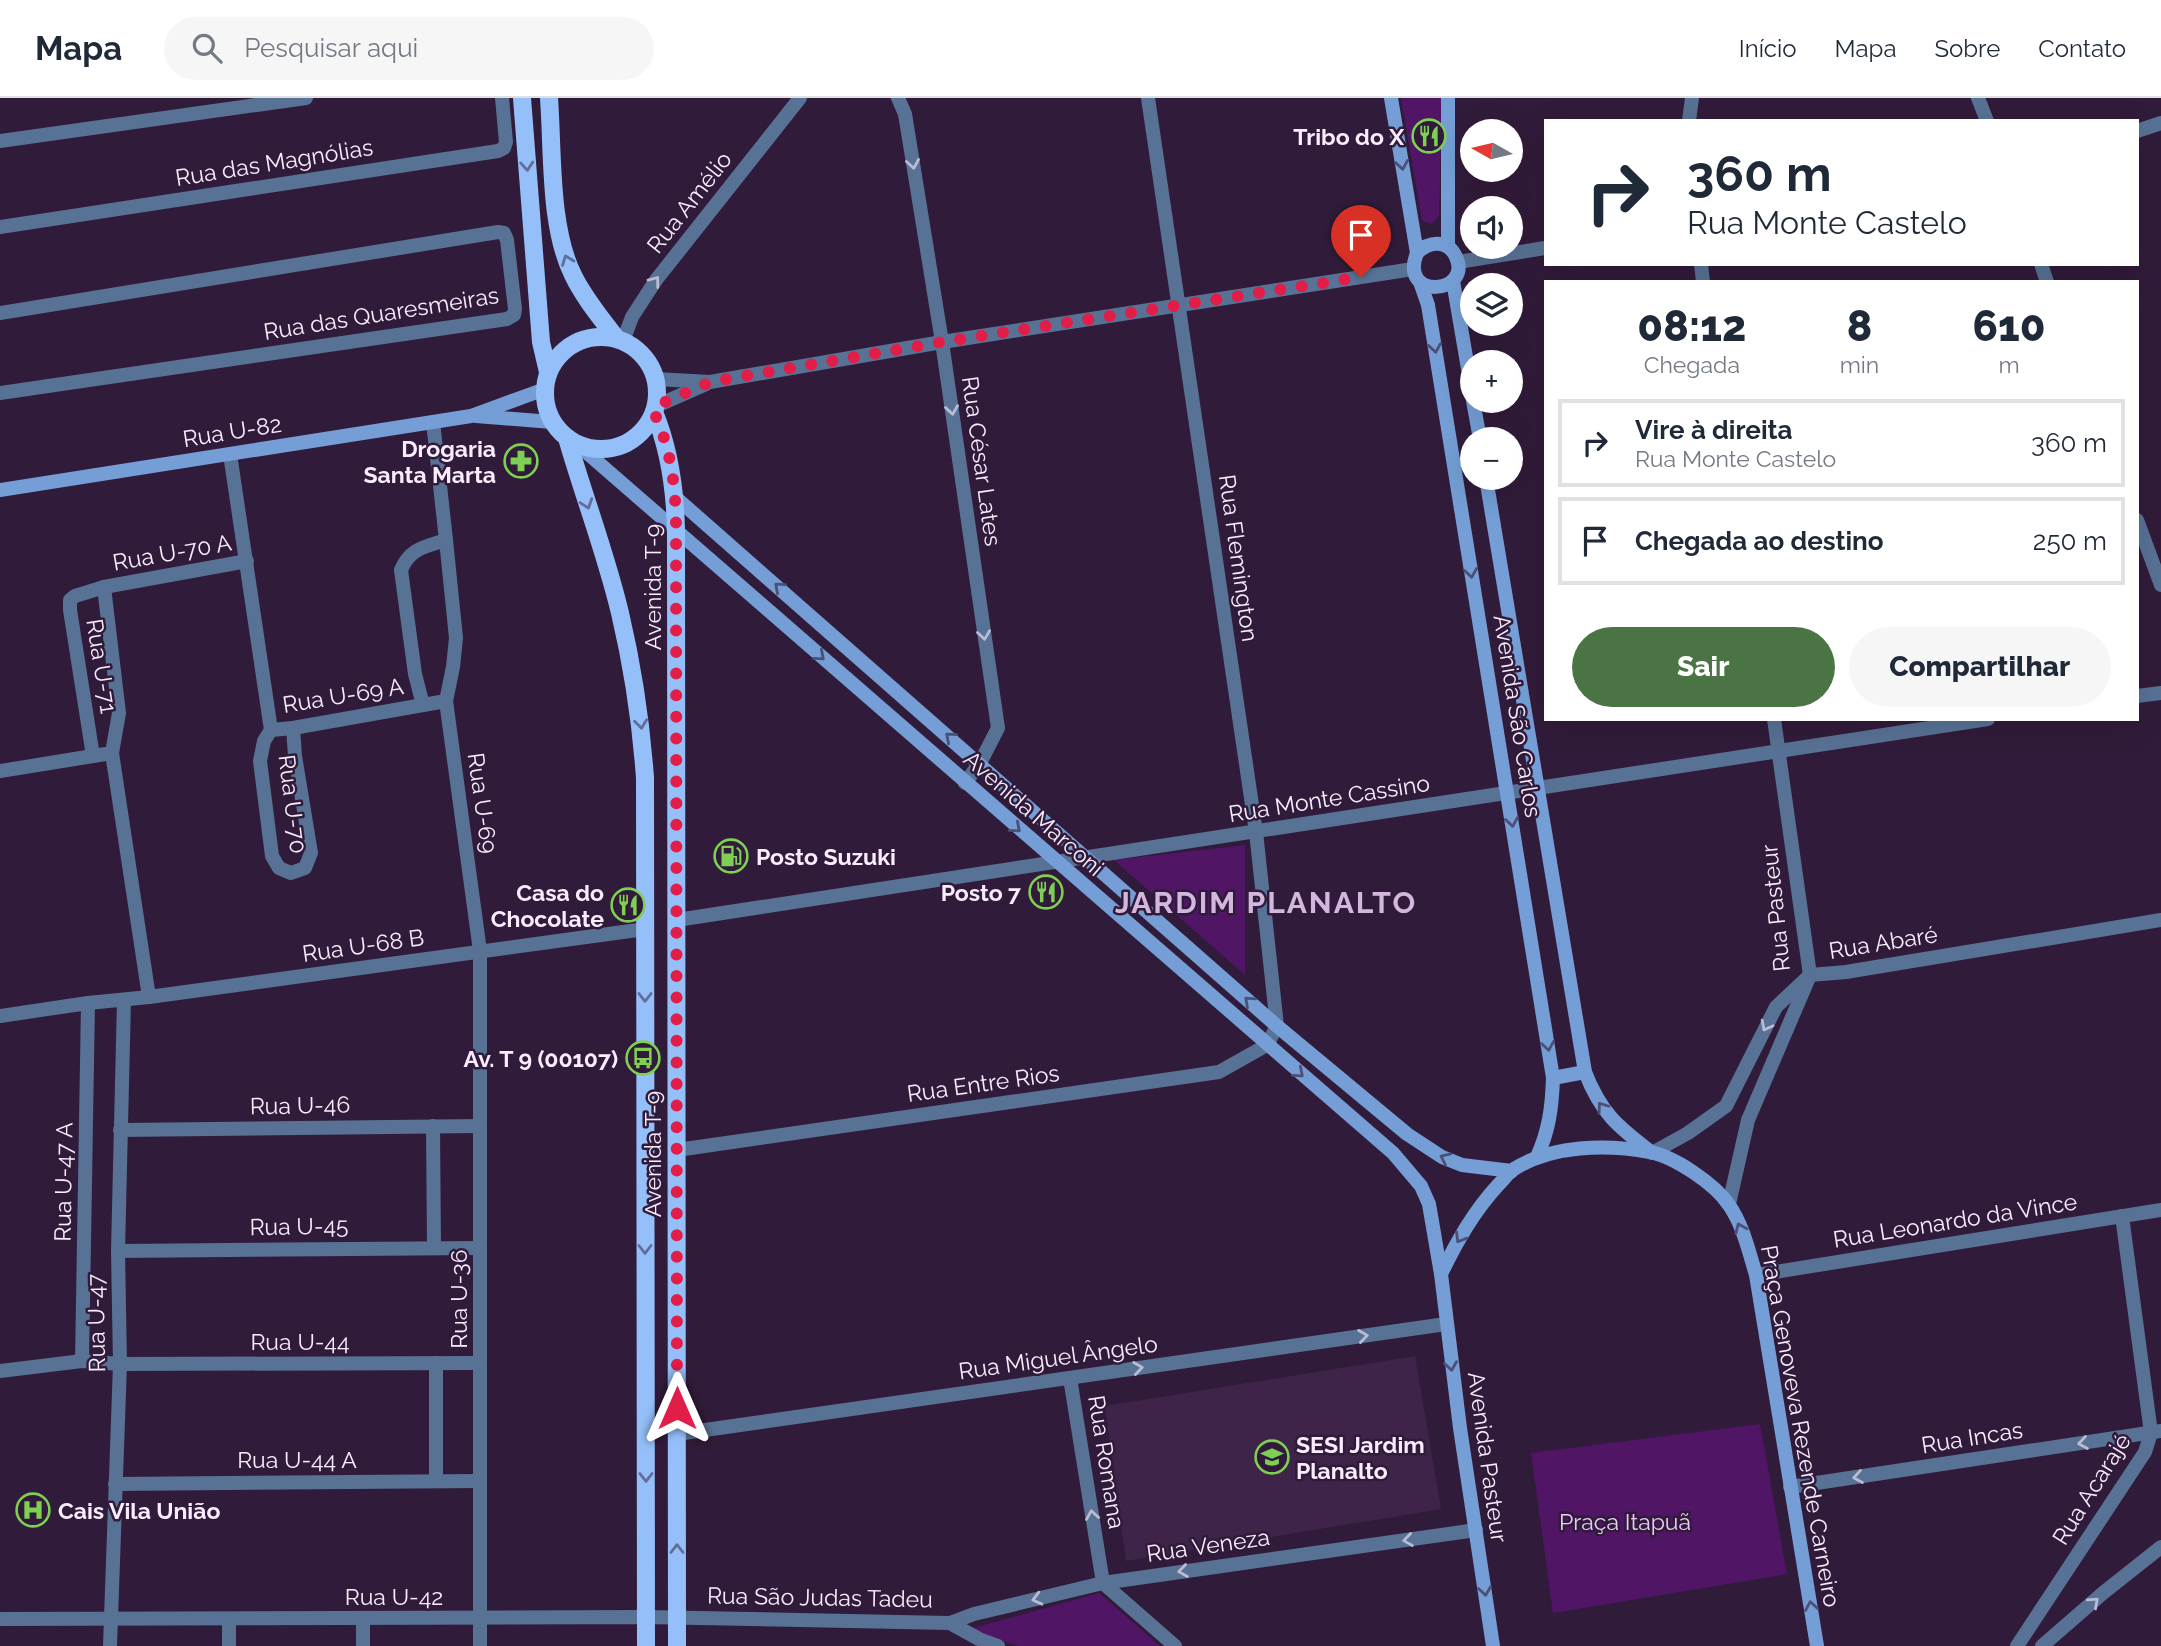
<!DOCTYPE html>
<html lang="pt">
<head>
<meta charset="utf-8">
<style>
  :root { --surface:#fff; --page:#f6f6f7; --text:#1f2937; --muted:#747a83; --line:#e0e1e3; --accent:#4a7443 }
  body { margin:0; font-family:Raleway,sans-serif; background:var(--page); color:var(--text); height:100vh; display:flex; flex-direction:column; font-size:26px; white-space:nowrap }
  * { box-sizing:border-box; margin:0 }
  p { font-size:23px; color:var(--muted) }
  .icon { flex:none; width:38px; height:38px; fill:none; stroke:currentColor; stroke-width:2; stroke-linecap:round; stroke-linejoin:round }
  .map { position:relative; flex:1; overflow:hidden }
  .details { position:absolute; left:1544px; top:182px; width:595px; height:441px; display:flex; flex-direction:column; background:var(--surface); border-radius:0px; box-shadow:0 7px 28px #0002 }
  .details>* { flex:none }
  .banner { position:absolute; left:1544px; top:21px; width:595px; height:147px; border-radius:0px; box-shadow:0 7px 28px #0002; background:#fff; color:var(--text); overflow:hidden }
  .needle { width:46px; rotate:278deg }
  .controls { position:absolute; left:1460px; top:21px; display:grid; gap:14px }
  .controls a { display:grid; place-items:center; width:63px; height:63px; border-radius:50%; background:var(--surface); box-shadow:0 7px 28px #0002; font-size:35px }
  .pin { position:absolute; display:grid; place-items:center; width:60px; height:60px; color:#fff; margin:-72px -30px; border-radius:50% 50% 50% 0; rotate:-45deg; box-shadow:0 0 7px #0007 }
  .pin .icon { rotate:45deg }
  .me { position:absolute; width:77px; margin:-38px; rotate:0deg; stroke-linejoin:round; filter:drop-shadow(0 0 5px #0008) }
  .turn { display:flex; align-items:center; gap:24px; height:147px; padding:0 28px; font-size:32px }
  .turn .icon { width:91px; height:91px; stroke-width:2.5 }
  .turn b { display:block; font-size:49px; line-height:60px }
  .eta { display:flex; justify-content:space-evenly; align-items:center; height:119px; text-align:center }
  .eta b { font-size:42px; font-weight:800; line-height:49px }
  .cta { display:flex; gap:14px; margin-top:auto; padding:14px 28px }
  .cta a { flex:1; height:80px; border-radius:42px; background:var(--accent); color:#fff; font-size:28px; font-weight:800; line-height:80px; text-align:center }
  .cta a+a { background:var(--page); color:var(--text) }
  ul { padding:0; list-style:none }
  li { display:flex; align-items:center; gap:21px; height:88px; margin:0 14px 10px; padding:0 14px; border:4px solid var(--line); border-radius:0px }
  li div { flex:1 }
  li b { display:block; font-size:26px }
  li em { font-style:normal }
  header { display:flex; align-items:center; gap:42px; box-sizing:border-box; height:98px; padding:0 35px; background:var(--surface); border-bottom:2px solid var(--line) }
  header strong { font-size:33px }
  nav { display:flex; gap:38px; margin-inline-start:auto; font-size:24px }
  .search { width:490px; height:63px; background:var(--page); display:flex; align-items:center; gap:18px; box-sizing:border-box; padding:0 24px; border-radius:38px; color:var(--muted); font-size:26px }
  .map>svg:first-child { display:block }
  .built { fill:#3e2449 }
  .green { fill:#511565 }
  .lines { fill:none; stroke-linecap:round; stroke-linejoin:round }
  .street { stroke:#587295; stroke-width:14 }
  .secondary { stroke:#749ed5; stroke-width:14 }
  .primary { stroke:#94bff9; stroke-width:18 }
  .oneway { stroke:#b9bcd3 }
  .oneway2 { stroke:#4c4f78 }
  .oneway3 { stroke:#626d9a }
  .route { stroke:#e11d48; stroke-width:12; stroke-dasharray:0 21.6 }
  .labels { text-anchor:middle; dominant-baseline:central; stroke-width:5; stroke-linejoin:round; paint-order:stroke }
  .poi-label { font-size:23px; font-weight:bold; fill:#f9edfd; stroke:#311b3a; text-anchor:end }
  .street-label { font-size:23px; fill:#f9edfd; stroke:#311b3a }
  .park-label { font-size:23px; fill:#e9caf6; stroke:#311b3a }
  .district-label { font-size:30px; font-weight:bold; letter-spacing:2px; fill:#d3b7df; stroke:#311b3a }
</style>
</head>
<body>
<header>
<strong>Mapa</strong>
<div class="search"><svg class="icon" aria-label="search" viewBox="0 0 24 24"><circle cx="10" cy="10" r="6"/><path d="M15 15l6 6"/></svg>Pesquisar aqui</div>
<nav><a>Início</a><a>Mapa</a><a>Sobre</a><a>Contato</a></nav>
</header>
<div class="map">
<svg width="2161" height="1548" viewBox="0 0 2161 1548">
  <rect width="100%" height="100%" fill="#311b3a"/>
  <polygon class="built" points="1415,1258 1441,1411 1126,1463 1105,1308"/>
  <g class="green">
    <polygon points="1401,0 1442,0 1439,118 1432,126 1422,123"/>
    <polygon points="1245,747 1245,877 1114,762"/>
    <polygon points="1760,1326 1787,1476 1553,1515 1531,1355"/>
    <polygon points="1099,1495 1160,1548 1018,1548 970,1531"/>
  </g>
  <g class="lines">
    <g class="street">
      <polyline points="898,0 905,16 942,244 998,630 980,665 965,685"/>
      <polyline points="1978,0 1987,23"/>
      <polyline points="1689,23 1692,0"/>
      <polyline points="2137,33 2161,25"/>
      <polyline points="0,43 306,0"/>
      <polyline points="0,129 498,53 504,50 506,44 502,0"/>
      <polyline points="1458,164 1545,150"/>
      <polyline points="1701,166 1703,184"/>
      <polyline points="2041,166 2047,184"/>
      <polyline points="0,215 498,134 504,135 507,142 515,211 514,217 507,221 0,295"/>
      <polyline points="623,243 632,219 656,182 800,0"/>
      <polyline points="656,281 710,284 942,244 1413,171"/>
      <polyline points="656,308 706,286"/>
      <polyline points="433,324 446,442"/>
      <polyline points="230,356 271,632 264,643 260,663 272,758 279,770 291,775 305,770 311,755 295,658 293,630"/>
      <polyline points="2137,422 2161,487"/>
      <path d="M446,442L456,540L453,569L446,603L423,607L415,576L401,472C410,450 425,449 446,442Z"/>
      <polygon points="104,489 119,615 112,655 93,658 70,512 70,502 75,498"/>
      <polyline points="104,489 247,463"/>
      <polyline points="2137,598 2161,595"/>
      <polyline points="446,603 480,853 480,1548"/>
      <polyline points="1774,621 1810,877"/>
      <polyline points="271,632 293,630 423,607"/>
      <polyline points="112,655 149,899"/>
      <polyline points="0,673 93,658"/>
      <polyline points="677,822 1988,621"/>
      <polyline points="1810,877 1846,874 2161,822"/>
      <polyline points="0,918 88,905 149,899 645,831"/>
      <polyline points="433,1028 434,1150"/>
      <polyline points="120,1032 480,1028"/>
      <polyline points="677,1052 1219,974 1267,947 1277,928 1256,734 1148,0"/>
      <polyline points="1652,1055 1688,1035 1726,1008 1776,909 1810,877"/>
      <polyline points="1729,1106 1748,1022 1808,882"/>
      <polyline points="118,1153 480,1150"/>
      <polyline points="1756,1177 2161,1112"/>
      <polyline points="82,1263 88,905"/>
      <polyline points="0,1273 82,1263 120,1266 480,1265"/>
      <polyline points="1070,1280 1103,1485 1175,1548"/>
      <polyline points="677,1336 1446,1226"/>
      <polyline points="436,1383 436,1265"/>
      <polyline points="115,1386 480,1383"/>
      <polyline points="1790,1389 2161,1333"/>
      <polyline points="0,1521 646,1519 950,1525 979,1541 998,1548"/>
      <polyline points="950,1525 974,1516 1103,1485 1476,1432"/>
      <polyline points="110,1548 120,1266 118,1153 124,902"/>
      <polyline points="229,1548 229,1521"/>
      <polyline points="363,1548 363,1520"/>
      <polyline points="2017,1548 2145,1354 2151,1335 2122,1118"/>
      <polyline points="2042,1548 2103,1495 2161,1449"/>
    </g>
    <g class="secondary">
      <path d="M1391,0L1417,155C1398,203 1473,196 1456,159C1448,141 1429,143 1417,155"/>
      <polyline points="1448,0 1448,149"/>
      <polyline points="1453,183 1472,294"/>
      <path d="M1420,184L1428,207L1553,980C1552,1010 1549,1032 1537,1059"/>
      <polyline points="1473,303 1480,341"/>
      <polyline points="476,318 552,324"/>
      <polyline points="578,347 1393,1055 1421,1088 1429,1106 1441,1176 1460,1330 1493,1548"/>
      <path d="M1486,380L1585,974C1601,1015 1617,1028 1651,1054"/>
      <polyline points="0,392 471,318 545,291"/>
      <polyline points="675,399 1277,928 1407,1036 1442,1059 1462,1067 1512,1073"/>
      <polyline points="1553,980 1585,974"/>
      <path d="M1441,1176C1457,1143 1474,1113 1499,1086C1504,1081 1508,1075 1514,1071C1552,1047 1606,1046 1650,1054C1675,1059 1715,1086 1729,1107C1743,1127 1749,1154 1756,1177L1817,1548"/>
    </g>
    <g class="primary">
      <polyline points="522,0 541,244 548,274"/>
      <path d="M549,0C553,54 549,129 573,177C584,200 601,220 616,240"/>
      <circle cx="601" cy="295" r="56"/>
      <path d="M654,314C670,352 675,391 676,432L677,1548"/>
      <path d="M567,340C584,399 606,456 620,515C633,570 641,624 645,680L646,1548"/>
    </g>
  </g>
  <defs><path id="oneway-chevron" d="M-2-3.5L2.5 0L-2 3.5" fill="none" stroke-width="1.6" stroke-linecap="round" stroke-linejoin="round" transform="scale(1.75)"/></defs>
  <g class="oneway">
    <use href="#oneway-chevron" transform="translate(913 66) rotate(81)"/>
    <use href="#oneway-chevron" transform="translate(655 183) rotate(-53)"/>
    <use href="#oneway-chevron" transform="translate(952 312) rotate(82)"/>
    <use href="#oneway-chevron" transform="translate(984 537) rotate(82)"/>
    <use href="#oneway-chevron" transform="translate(1766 928) rotate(117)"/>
    <use href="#oneway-chevron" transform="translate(1363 1238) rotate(-8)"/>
    <use href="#oneway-chevron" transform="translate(1138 1270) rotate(-8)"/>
    <use href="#oneway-chevron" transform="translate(2083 1345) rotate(171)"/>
    <use href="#oneway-chevron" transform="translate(1858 1379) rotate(171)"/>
    <use href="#oneway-chevron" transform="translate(1092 1417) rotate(-99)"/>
    <use href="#oneway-chevron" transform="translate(1408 1442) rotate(172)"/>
    <use href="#oneway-chevron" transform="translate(1183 1473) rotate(172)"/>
    <use href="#oneway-chevron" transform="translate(1037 1501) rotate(166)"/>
    <use href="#oneway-chevron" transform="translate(2094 1504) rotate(-42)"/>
  </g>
  <g class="oneway2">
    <use href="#oneway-chevron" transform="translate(1402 67) rotate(81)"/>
    <use href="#oneway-chevron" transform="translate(1435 250) rotate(81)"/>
    <use href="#oneway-chevron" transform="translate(1471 475) rotate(81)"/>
    <use href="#oneway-chevron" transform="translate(779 489) rotate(-139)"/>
    <use href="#oneway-chevron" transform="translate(820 558) rotate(41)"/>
    <use href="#oneway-chevron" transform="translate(950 639) rotate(-139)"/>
    <use href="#oneway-chevron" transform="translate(1512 724) rotate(81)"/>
    <use href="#oneway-chevron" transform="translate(1016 730) rotate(41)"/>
    <use href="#oneway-chevron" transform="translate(1249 903) rotate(-138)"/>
    <use href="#oneway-chevron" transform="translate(1548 948) rotate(81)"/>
    <use href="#oneway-chevron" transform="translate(1299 975) rotate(41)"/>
    <use href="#oneway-chevron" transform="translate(1602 1009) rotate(-126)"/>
    <use href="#oneway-chevron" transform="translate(1445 1060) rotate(-155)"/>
    <use href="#oneway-chevron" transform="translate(1740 1130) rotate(-113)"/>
    <use href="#oneway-chevron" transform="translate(1460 1140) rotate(121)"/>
    <use href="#oneway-chevron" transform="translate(1451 1268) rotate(82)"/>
    <use href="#oneway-chevron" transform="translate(1485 1493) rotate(82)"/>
    <use href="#oneway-chevron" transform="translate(1811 1508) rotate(-99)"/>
  </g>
  <g class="oneway3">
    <use href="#oneway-chevron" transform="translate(527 68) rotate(86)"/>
    <use href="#oneway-chevron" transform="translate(567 162) rotate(-111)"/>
    <use href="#oneway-chevron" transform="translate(587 406) rotate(72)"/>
    <use href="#oneway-chevron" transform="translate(641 626) rotate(83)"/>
    <use href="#oneway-chevron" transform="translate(645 899) rotate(90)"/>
    <use href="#oneway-chevron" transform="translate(645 1151) rotate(90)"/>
    <use href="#oneway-chevron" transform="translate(646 1379) rotate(90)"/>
    <use href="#oneway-chevron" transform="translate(677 1451) rotate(-90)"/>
  </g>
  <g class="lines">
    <path class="route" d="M677,1310L676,432C676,399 673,365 662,334C659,324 653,318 656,308L710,284L942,244L1361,179"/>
  </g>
  <defs>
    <symbol id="restaurant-ring" viewBox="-11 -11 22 22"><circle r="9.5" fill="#311b3a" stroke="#7fd052" stroke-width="1.5"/><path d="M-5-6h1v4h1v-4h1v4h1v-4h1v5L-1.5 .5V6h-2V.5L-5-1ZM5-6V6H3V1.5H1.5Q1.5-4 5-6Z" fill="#7fd052"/></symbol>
    <symbol id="pharmacy-ring" viewBox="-11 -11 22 22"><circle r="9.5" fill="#311b3a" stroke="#7fd052" stroke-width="1.5"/><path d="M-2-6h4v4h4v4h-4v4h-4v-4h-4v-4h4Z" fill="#7fd052"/></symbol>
    <symbol id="fuel-ring" viewBox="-11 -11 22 22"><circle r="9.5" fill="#311b3a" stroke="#7fd052" stroke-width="1.5"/><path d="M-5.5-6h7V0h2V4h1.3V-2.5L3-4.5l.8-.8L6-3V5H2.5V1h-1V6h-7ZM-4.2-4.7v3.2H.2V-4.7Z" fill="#7fd052"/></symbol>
    <symbol id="bus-ring" viewBox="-11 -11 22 22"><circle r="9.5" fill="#311b3a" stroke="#7fd052" stroke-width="1.5"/><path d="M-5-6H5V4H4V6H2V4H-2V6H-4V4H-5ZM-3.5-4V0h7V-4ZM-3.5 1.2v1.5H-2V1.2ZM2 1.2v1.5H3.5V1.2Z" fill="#7fd052"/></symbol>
    <symbol id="school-ring" viewBox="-11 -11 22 22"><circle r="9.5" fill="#311b3a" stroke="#7fd052" stroke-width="1.5"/><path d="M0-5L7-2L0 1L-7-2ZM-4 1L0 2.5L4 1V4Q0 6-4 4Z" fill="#7fd052"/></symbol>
    <symbol id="hospital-ring" viewBox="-11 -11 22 22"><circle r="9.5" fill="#311b3a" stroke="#7fd052" stroke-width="1.5"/><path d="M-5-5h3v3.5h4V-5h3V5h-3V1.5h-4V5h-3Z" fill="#7fd052"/></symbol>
  </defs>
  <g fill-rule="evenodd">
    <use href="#restaurant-ring" x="1410" y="19" width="38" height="38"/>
    <use href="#pharmacy-ring" x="502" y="344" width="38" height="38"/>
    <use href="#fuel-ring" x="712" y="739" width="38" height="38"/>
    <use href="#restaurant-ring" x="1027" y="775" width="38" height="38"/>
    <use href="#restaurant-ring" x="609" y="788" width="38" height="38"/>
    <use href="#bus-ring" x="624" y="941" width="38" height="38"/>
    <use href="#school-ring" x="1253" y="1340" width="38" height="38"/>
    <use href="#hospital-ring" x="14" y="1393" width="38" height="38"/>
  </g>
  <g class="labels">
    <g class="poi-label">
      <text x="1404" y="38">Tribo do X</text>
      <text x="496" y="350">Drogaria<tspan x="496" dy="26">Santa Marta</tspan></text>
      <text x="756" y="758" text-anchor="start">Posto Suzuki</text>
      <text x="604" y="794">Casa do<tspan x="604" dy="26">Chocolate</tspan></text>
      <text x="1021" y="794">Posto 7</text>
      <text x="618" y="960">Av. T 9 (00107)</text>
      <text x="1296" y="1346" text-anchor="start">SESI Jardim<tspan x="1296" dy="26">Planalto</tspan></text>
      <text x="58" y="1412" text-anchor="start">Cais Vila União</text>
    </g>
    <g class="street-label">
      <text transform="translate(274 64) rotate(-9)">Rua das Magnólias</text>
      <text transform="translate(689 104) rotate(-52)">Rua Amélio</text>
      <text transform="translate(381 215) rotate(-9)">Rua das Quaresmeiras</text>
      <text transform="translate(232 333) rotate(-9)">Rua U-82</text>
      <text transform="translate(982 363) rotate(82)">Rua César Lates</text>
      <text transform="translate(172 454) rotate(-10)">Rua U-70 A</text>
      <text transform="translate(1239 460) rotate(82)">Rua Flemington</text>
      <text transform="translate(652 489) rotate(-90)">Avenida T-9</text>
      <text transform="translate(102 568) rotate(81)">Rua U-71</text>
      <text transform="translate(343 597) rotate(-9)">Rua U-69 A</text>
      <text transform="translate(1518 618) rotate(81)">Avenida São Carlos</text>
      <text transform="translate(1329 700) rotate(-9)">Rua Monte Cassino</text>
      <text transform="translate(483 705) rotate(82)">Rua U-69</text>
      <text transform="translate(293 706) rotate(83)">Rua U-70</text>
      <text transform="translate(1034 715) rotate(41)">Avenida Marconi</text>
      <text transform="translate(1775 810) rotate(-96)">Rua Pasteur</text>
      <text transform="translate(1883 844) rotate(-9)">Rua Abaré</text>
      <text transform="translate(363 847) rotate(-8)">Rua U-68 B</text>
      <text transform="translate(983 985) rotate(-8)">Rua Entre Rios</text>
      <text transform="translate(300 1007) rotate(-1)">Rua U-46</text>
      <text transform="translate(652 1056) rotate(-90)">Avenida T-9</text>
      <text transform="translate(63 1084) rotate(-89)">Rua U-47 A</text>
      <text transform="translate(1955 1122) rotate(-9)">Rua Leonardo da Vince</text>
      <text transform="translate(299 1128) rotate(-1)">Rua U-45</text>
      <text transform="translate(458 1201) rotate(-90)">Rua U-36</text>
      <text transform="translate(96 1225) rotate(-91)">Rua U-47</text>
      <text x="300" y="1243">Rua U-44</text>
      <text transform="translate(1058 1259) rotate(-8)">Rua Miguel Ângelo</text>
      <text transform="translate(1801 1328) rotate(80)">Praça Genoveva Rezende Carneiro</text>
      <text transform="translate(1972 1339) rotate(-9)">Rua Incas</text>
      <text transform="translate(1488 1359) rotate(82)">Avenida Pasteur</text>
      <text x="297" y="1361">Rua U-44 A</text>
      <text transform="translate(1107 1364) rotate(81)">Rua Romana</text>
      <text transform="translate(2091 1391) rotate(-58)">Rua Acarajé</text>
      <text transform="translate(1208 1447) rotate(-8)">Rua Veneza</text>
      <text x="394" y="1498">Rua U-42</text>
      <text transform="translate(820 1499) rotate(1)">Rua São Judas Tadeu</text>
    </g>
    <g class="park-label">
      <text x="1625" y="1423">Praça Itapuã</text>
    </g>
    <g class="district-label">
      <text x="1266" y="804">JARDIM PLANALTO</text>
    </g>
  </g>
</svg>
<div class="controls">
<a><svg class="needle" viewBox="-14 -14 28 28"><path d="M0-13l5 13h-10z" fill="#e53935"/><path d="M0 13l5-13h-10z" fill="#747a83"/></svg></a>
<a><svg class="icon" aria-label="sound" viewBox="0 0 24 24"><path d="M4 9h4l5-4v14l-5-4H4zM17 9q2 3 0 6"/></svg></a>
<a><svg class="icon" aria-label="layers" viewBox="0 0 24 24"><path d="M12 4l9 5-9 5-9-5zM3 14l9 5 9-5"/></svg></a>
<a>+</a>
<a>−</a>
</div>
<div class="pin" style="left:1361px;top:179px;background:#d93025"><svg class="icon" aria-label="arrive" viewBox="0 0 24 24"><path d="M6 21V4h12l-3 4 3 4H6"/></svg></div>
<svg class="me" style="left:677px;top:1310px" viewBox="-20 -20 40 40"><path d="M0-17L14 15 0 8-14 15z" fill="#e11d48" stroke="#fff" stroke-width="4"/></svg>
<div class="banner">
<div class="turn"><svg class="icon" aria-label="right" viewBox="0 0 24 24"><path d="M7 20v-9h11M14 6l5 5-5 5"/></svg><div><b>360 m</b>Rua Monte Castelo</div></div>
</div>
<section class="details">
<div class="eta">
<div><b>08:12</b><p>Chegada</p></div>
<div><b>8</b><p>min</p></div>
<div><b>610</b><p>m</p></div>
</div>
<ul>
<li><svg class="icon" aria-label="right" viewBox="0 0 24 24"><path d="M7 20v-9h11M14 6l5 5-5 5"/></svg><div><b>Vire à direita</b><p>Rua Monte Castelo</p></div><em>360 m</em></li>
<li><svg class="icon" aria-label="arrive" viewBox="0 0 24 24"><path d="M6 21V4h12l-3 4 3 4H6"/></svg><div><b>Chegada ao destino</b></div><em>250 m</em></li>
</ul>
<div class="cta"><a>Sair</a><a>Compartilhar</a></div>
</section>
</div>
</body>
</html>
